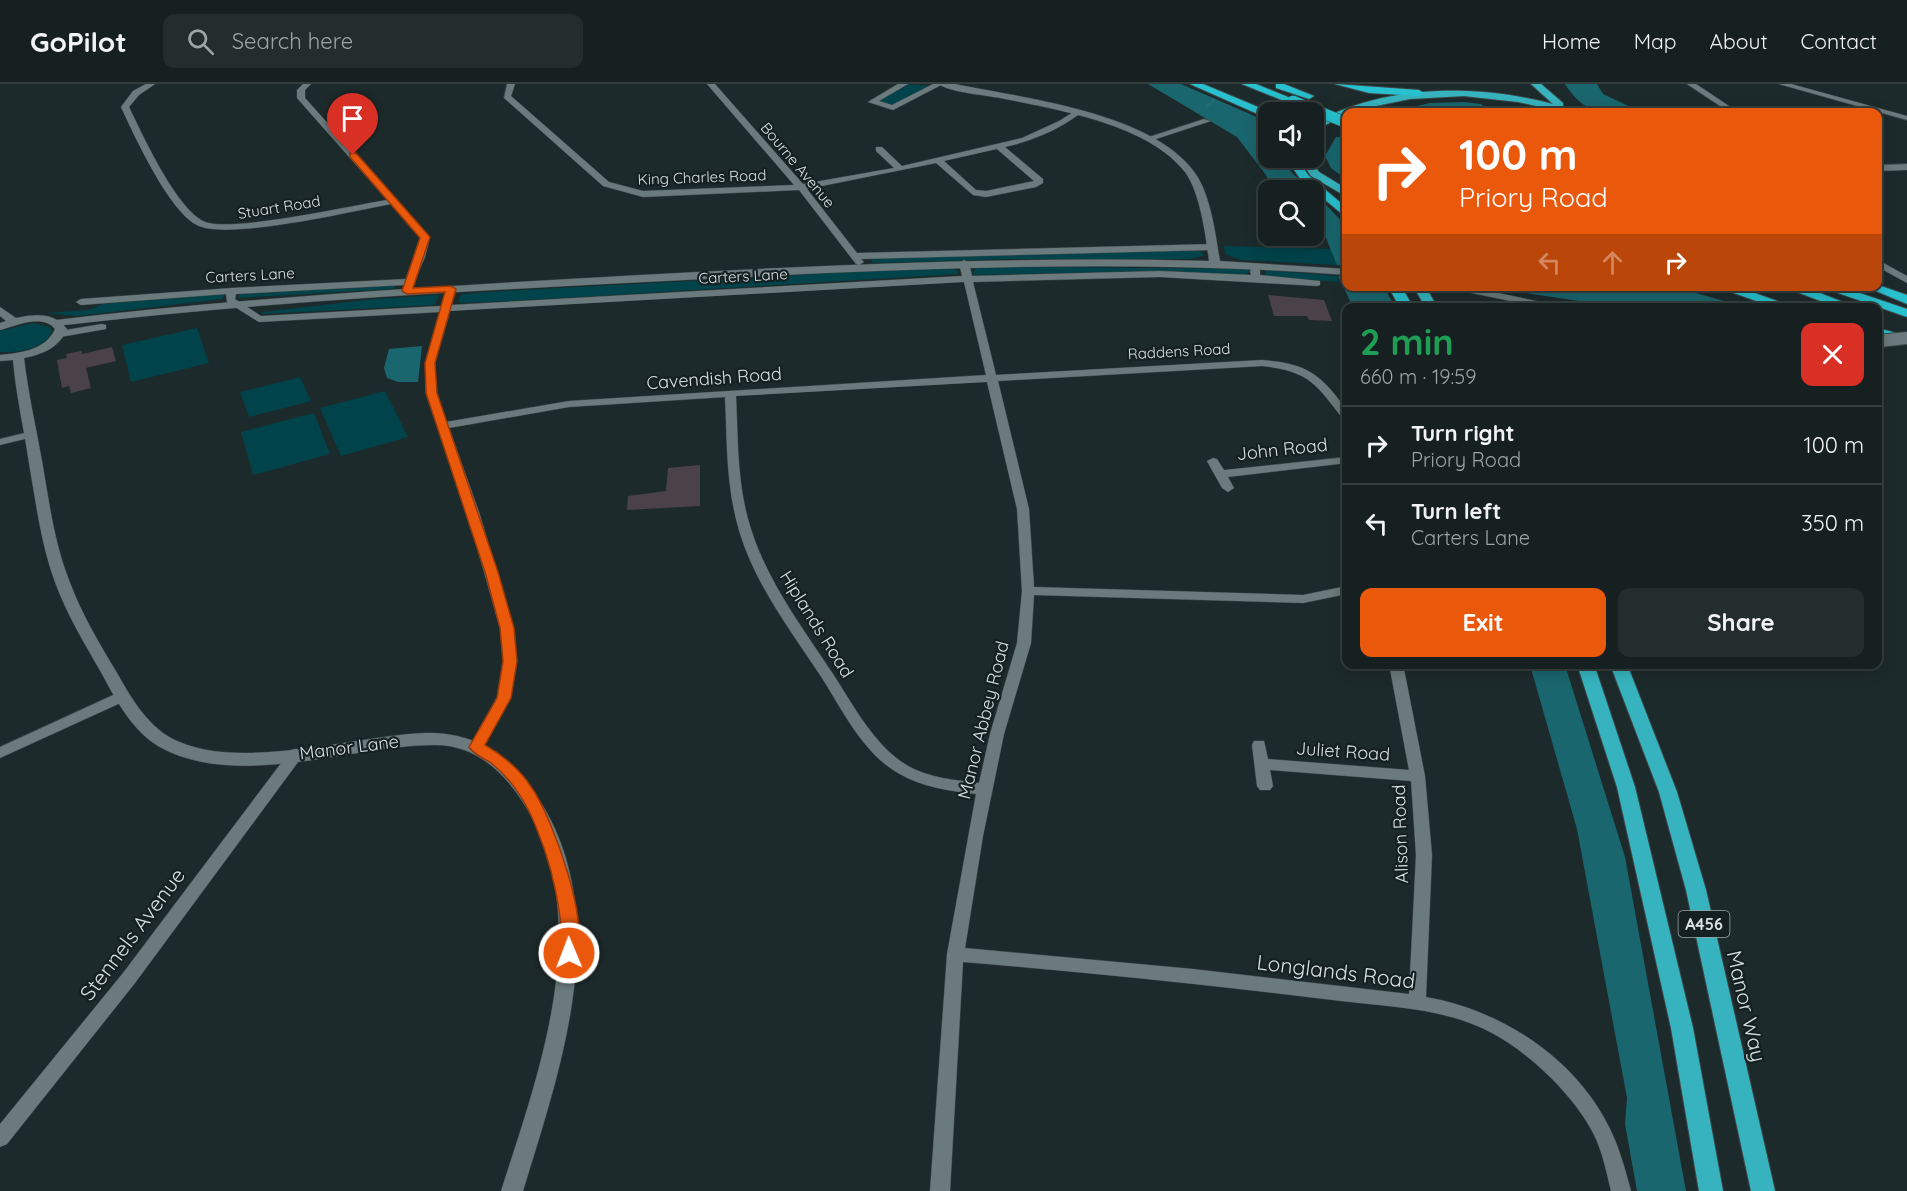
<!DOCTYPE html>
<html lang="en">
<head>
<meta charset="utf-8">
<style>
  :root { --surface:#162020; --page:#232d2d; --text:#f1f3f6; --muted:#9ea3a5; --line:#353e3e; --accent:#ea580c }
  body { margin:0; font-family:Quicksand,sans-serif; background:var(--page); color:var(--text); height:100vh; display:flex; flex-direction:column; font-size:22px; white-space:nowrap }
  * { box-sizing:border-box; margin:0 }
  p { font-size:20px; color:var(--muted) }
  .icon { flex:none; width:33px; height:33px; fill:none; stroke:currentColor; stroke-width:2; stroke-linecap:round; stroke-linejoin:round }
  .map { position:relative; flex:1; overflow:hidden }
  .drawer { position:absolute; left:1342px; top:219px; width:540px; height:366px; display:flex; flex-direction:column; background:var(--surface); border-radius:12px; box-shadow:0 3px 15px #0003,0 0 0 2px var(--line) }
  .drawer>* { flex:none }
  .hud { position:absolute; left:1342px; top:24px; width:540px; height:183px; border-radius:12px; box-shadow:0 3px 15px #0003,0 0 0 2px var(--line); background:#ea580c; color:#fff; overflow:hidden }
  .controls { position:absolute; left:1258px; top:18px; display:grid; gap:12px }
  .controls a { display:grid; place-items:center; width:66px; height:66px; border-radius:12px; background:var(--surface); box-shadow:0 3px 15px #0003,0 0 0 2px var(--line); font-size:30px }
  .pin { position:absolute; display:grid; place-items:center; width:51px; height:51px; color:#fff; margin:-62px -26px; border-radius:50% 50% 50% 0; rotate:-45deg; box-shadow:0 0 6px #0007 }
  .pin .icon { rotate:45deg }
  .me { position:absolute; width:66px; margin:-33px; rotate:359deg; stroke-linejoin:round; filter:drop-shadow(0 0 4px #0008) }
  .turn { display:flex; align-items:center; gap:21px; height:126px; padding:0 18px; font-size:27px }
  .turn .icon { width:78px; height:78px; stroke-width:2.5 }
  .turn b { display:block; font-size:42px; line-height:51px }
  .lanes { display:flex; align-items:center; height:57px; padding:0 18px; background:#0003; justify-content:center; gap:30px; direction:ltr }
  .lanes .off { opacity:.35 }
  .round { display:grid; place-items:center; flex:none; width:63px; height:63px; border-radius:12px; background:var(--page) }
  .head { display:flex; align-items:center; justify-content:space-between; height:102px; padding:0 18px }
  h1 { font-size:36px; font-weight:700; line-height:45px; color:#1e9e55 }
  .button { display:flex; gap:12px; margin-top:auto; padding:12px 18px }
  .button a { flex:1; height:69px; border-radius:12px; background:var(--accent); color:#fff; font-size:24px; font-weight:700; line-height:69px; text-align:center }
  .button a+a { background:var(--page); color:var(--text) }
  ul { padding:0; list-style:none }
  li { display:flex; align-items:center; gap:18px; height:78px; padding:0 18px; border-top:2px solid var(--line) }
  li div { flex:1 }
  li b { display:block; font-size:22px }
  li em { font-style:normal }
  header { display:flex; align-items:center; gap:36px; box-sizing:border-box; height:84px; padding:0 30px; background:var(--surface); border-bottom:2px solid var(--line) }
  header strong { font-size:28px }
  nav { display:flex; gap:33px; margin-inline-start:auto; font-size:21px }
  .search { width:420px; height:54px; background:var(--page); display:flex; align-items:center; gap:15px; box-sizing:border-box; padding:0 21px; border-radius:12px; color:var(--muted); font-size:22px }
  .map>svg:first-child { display:block }
  .green { fill:#00434a }
  .forest { fill:#19666e }
  .lines { fill:none; stroke-linecap:round; stroke-linejoin:round }
  .stream { stroke:#1f6b73; stroke-width:3 }
  .building { fill:#4a4149 }
  .minor-casing { stroke:#3d4849; stroke-width:1 }
  .tertiary-casing { stroke:#3d4849; stroke-width:1 }
  .secondary-casing { stroke:#3d4849; stroke-width:1 }
  .trunk-casing { stroke:#3d4849; stroke-width:2 }
  .motorway-casing { stroke:#3d4849; stroke-width:2 }
  .minor { fill:#6b7a7c; fill-rule:evenodd }
  .tertiary { fill:#6b7a7c; fill-rule:evenodd }
  .secondary { fill:#6b7a7c; fill-rule:evenodd }
  .trunk { fill:#36b3be; fill-rule:evenodd }
  .motorway { fill:#28c1cf; fill-rule:evenodd }
  .tertiary-bridge-casing { stroke:#3d4849; stroke-width:14; stroke-linecap:butt }
  .motorway-bridge-casing { stroke:#3d4849; stroke-width:12; stroke-linecap:butt }
  .tertiary-bridge { stroke:#6b7a7c; stroke-width:12 }
  .motorway-bridge { stroke:#28c1cf; stroke-width:11 }
  .route { fill:#ea580c; stroke:#983908; stroke-width:1.5 }
  .labels { text-anchor:middle; dominant-baseline:central; stroke-width:4.5; stroke-linejoin:round; paint-order:stroke }
  .far-street-label { font-size:15px; fill:#d8e0e1; stroke:#142022 }
  .shield { fill:#142022; stroke:#9da6a8; stroke-width:1.5 }
  .shield-label { font-size:16px; font-weight:bold; fill:#d8e0e1 }
  .street-label { font-size:18px; fill:#d8e0e1; stroke:#142022 }
  .near-street-label { font-size:21px; fill:#d8e0e1; stroke:#142022 }
</style>
</head>
<body>
<header>
<strong>GoPilot</strong>
<div class="search"><svg class="icon" aria-label="search" viewBox="0 0 24 24"><circle cx="10" cy="10" r="6"/><path d="M15 15l6 6"/></svg>Search here</div>
<nav><a>Home</a><a>Map</a><a>About</a><a>Contact</a></nav>
</header>
<div class="map">
<svg width="1907" height="1107" viewBox="0 0 1907 1107">
  <rect width="100%" height="100%" fill="#1d2a2b"/>
  <g class="green">
    <polygon points="908,0 929,2 893,21 878,17"/>
    <polygon points="1224,162 1332,165 1337,181 1241,176 1225,170"/>
    <polygon points="1198,166 1205,171 1191,175 1010,175 873,179 870,174"/>
    <polygon points="982,182 1247,185 1251,187 1244,191 1152,187 973,191 974,186"/>
    <polygon points="949,183 958,187 957,190 512,217 461,219 458,217 462,210 502,207"/>
    <polygon points="1265,186 1338,192 1339,198 1266,192"/>
    <polygon points="398,200 393,205 238,214 240,210"/>
    <polygon points="226,209 222,215 77,232 45,229 89,226 102,220"/>
    <polygon points="439,211 435,221 262,230 262,228 375,215"/>
    <path d="M33,239L50,243L52,247C46,265 17,269 0,268V247Z"/>
    <polygon points="197,244 209,279 131,298 122,261"/>
    <polygon points="300,293 311,317 249,333 240,308"/>
    <polygon points="385,307 408,353 341,372 320,324"/>
    <polygon points="314,329 330,370 253,391 241,348"/>
  </g>
  <g class="forest">
    <polygon points="1148,0 1181,0 1259,34 1269,44 1269,74 1282,74 1292,89 1312,106 1273,106 1266,91 1237,53"/>
    <path d="M1565,0H1597L1603,10L1641,28C1605,29 1586,33 1565,0Z"/>
    <polygon points="1464,18 1481,20 1491,28 1390,28 1430,19"/>
    <polygon points="1336,53 1347,53 1347,96 1331,84 1325,72"/>
    <polygon points="1314,108 1347,143 1347,182 1337,181 1320,139 1314,139"/>
    <polygon points="1338,192 1347,193 1347,202 1384,203 1395,223 1353,223"/>
    <polygon points="1487,203 1675,203 1745,223 1618,223"/>
    <polygon points="422,262 418,298 398,298 387,294 384,284 389,265"/>
    <polygon points="1530,581 1565,581 1625,773 1686,1107 1637,1107 1625,1040 1627,1014 1577,745"/>
  </g>
  <g class="lines">
    <polyline class="stream" points="1207,22 1214,16"/>
  </g>
  <g class="building">
    <polygon points="1268,211 1324,216 1332,237 1309,236 1307,232 1274,232"/>
    <polygon points="112,263 116,277 86,284 91,304 71,309 69,302 62,304 57,276 67,274 66,270 81,267 82,270"/>
    <polygon points="700,381 700,422 627,426 628,412 666,407 668,384"/>
  </g>
  <g class="lines">
    <defs>
      <g id="minor">
        <path d="M146,0H155L139,11L129,23C143,52 175,122 203,137C226,150 354,121 387,116L297,14V6L303,0H311L305,6V14L430,153L425,173L410,208H404V201L236,210L235,215L261,232L441,222L446,205L451,202L456,205L451,221L962,192L959,179L964,176L969,179L972,192L1160,187L1251,191L1250,186L1255,183L1260,186V191L1320,197V201L1317,202L1160,193L973,198L996,291L1262,276C1296,279 1314,284 1336,312C1343,321 1347,325 1347,336L1343,335C1316,300 1309,287 1262,282L998,297L1029,425L1034,503L1303,511L1347,502V510L1303,519L1034,511L1031,559L1004,650L983,752L965,864L1193,885L1409,910L1416,771L1411,697L1270,686L1273,702L1270,706H1260L1257,702L1252,661L1254,657H1264L1268,675L1409,686L1389,580H1403L1425,692L1432,771L1426,913C1500,926 1573,972 1608,1041C1619,1062 1625,1085 1631,1107H1611C1607,1090 1603,1071 1596,1055C1578,1015 1530,969 1492,949C1444,923 1387,923 1333,916C1210,901 1087,888 963,878L950,1107H930L947,870L976,710C950,707 921,703 898,689C863,669 843,627 822,594C789,544 750,494 736,435C726,395 727,353 725,313L569,323L449,344L479,428L514,544L517,577L511,613L481,667H471L469,663L497,613L503,577L500,544L467,428L426,310L425,279L440,228L259,238L227,218L226,210L81,221L76,218L81,215L232,204L406,195L420,153L391,120C353,127 226,157 197,141C169,127 135,53 121,23L133,7ZM964,198L986,291L569,317L446,338L436,310L435,279L450,227ZM987,298L1017,425L1022,507L1017,559L990,650L979,699C955,696 929,694 908,682C873,661 853,620 831,587C799,539 763,491 748,435C737,395 738,353 736,312Z"/>
        <path d="M507,0H515L511,12L609,98L643,107L794,101L707,0H715L803,100L894,84L876,67V63H882L902,82L1022,54L1059,37L1075,27H1078V31C1056,47 1031,57 1005,63L1043,95V99L1036,103L986,113L973,111L936,79L807,105L857,169L1213,160L1218,163L1213,166L861,175L864,178L859,181L856,180L799,106L643,113L603,102L504,14ZM997,65L1034,97L986,107L976,106L944,77Z"/>
        <polygon points="898,0 908,0 879,17 892,21 933,0 943,0 893,26 868,18"/>
        <polygon points="1687,0 1696,0 1738,28 1729,28"/>
        <polygon points="1779,0 1791,0 1907,32 1907,36"/>
        <polygon points="1204,35 1211,37 1153,56 1146,54"/>
        <polygon points="1907,80 1907,86 1878,87 1878,81"/>
        <polygon points="1878,176 1907,192 1907,199 1878,183"/>
        <polygon points="29,348 33,349 33,353 0,361 0,355"/>
        <polygon points="1347,373 1347,379 1228,393 1234,404 1228,408 1222,404 1207,377 1213,374 1217,375 1224,386"/>
        <polygon points="122,607 127,608 129,612 127,616 0,674 0,663"/>
        <polygon points="296,665 301,666 303,670 301,674 135,899 7,1060 0,1063 0,1040 123,889 291,666"/>
      </g>
      <g id="tertiary">
        <path d="M938,0H955C1023,14 1147,28 1192,85C1211,108 1215,149 1220,177L1347,185V191C1120,174 892,185 665,197C462,207 259,218 56,242L50,239L56,236C250,213 445,202 641,191C830,181 1020,172 1209,177C1206,152 1200,108 1185,88C1149,41 1060,26 1005,15C987,11 952,9 938,0Z"/>
        <polygon points="1438,202 1464,202 1570,224 1544,224"/>
        <polygon points="102,240 106,241 106,245 60,253 54,250 60,247"/>
      </g>
      <path id="secondary" d="M0,223L16,234C35,230 54,228 67,245C59,264 43,270 24,274C28,309 36,343 42,377C49,417 54,458 69,496C81,529 99,559 117,589C130,612 146,640 171,654C236,689 352,652 425,649C469,648 503,666 529,701C619,821 562,979 523,1107H501C540,985 601,825 516,708C496,681 470,661 435,661C350,661 237,707 158,662C132,646 116,616 102,590C85,560 67,531 55,498C41,460 36,419 29,379C24,345 16,311 13,276L0,277V271C20,269 46,266 55,245C42,229 16,242 0,246V239L6,237L0,232Z"/>
      <g id="trunk">
        <path d="M1531,0H1541L1563,19V23L1577,28H1563L1518,18L1464,12L1410,15L1347,28V31L1314,46V39C1386,0 1476,0 1553,20Z"/>
        <polygon points="1299,74 1309,74 1319,88 1347,105 1347,113 1311,92"/>
        <polygon points="1413,202 1425,202 1438,224 1426,224"/>
        <polygon points="1577,580 1594,580 1635,703 1693,944 1723,1107 1699,1107 1671,944 1617,703"/>
        <polygon points="1610,580 1627,580 1677,708 1706,806 1775,1107 1751,1107 1686,806 1659,708"/>
      </g>
      <g id="motorway">
        <polygon points="1190,0 1203,0 1270,28 1269,35"/>
        <polygon points="1242,0 1256,0 1298,17 1289,19"/>
        <polygon points="1276,0 1284,0 1314,12 1309,15 1276,4"/>
        <polygon points="1335,0 1419,6 1424,9 1419,12 1369,9"/>
        <polygon points="1286,74 1296,74 1309,92 1347,124 1347,134 1301,96"/>
        <polygon points="1878,201 1907,211 1907,220 1864,202"/>
        <polygon points="1388,202 1401,202 1412,221 1410,224 1400,224"/>
        <polygon points="1714,202 1735,202 1797,224 1776,224"/>
        <polygon points="1781,202 1802,202 1843,218 1836,222 1831,221"/>
        <polygon points="1818,202 1839,202 1907,225 1907,233"/>
        <polygon points="1878,244 1907,252 1907,260 1878,252"/>
      </g>
    </defs>
    <use href="#minor" class="minor-casing"/>
    <use href="#tertiary" class="tertiary-casing"/>
    <use href="#secondary" class="secondary-casing"/>
    <use href="#trunk" class="trunk-casing"/>
    <use href="#motorway" class="motorway-casing"/>
    <use href="#minor" class="minor"/>
    <use href="#tertiary" class="tertiary"/>
    <use href="#secondary" class="secondary"/>
    <use href="#trunk" class="trunk"/>
    <use href="#motorway" class="motorway"/>
    <defs>
      <polyline id="tertiary-bridge" points="1879,257 1907,254"/>
      <polyline id="motorway-bridge" points="1293,17 1347,39"/>
    </defs>
    <use href="#tertiary-bridge" class="tertiary-bridge-casing"/>
    <use href="#motorway-bridge" class="motorway-bridge-casing"/>
    <use href="#tertiary-bridge" class="tertiary-bridge"/>
    <use href="#motorway-bridge" class="motorway-bridge"/>
  </g>
  <path class="route" d="M350,69H356L430,153L413,204L451,202L456,205L435,279L437,309L498,488L514,544L517,577L511,614L485,661C504,672 520,685 532,704C552,733 592,842 575,874L569,877L563,874C557,862 562,846 560,833C556,802 548,772 536,743C526,718 513,696 491,679C484,674 474,671 469,663L497,614L503,577L500,544L485,488L426,309L425,279L445,208L407,210L402,207L420,154L350,73Z"/>
  <g class="labels">
    <g class="far-street-label">
      <text transform="translate(798 81) rotate(50)">Bourne Avenue</text>
      <text transform="translate(702 93) rotate(-2)">King Charles Road</text>
      <text transform="translate(279 123) rotate(-9)">Stuart Road</text>
      <text transform="translate(250 191) rotate(-3)">Carters Lane</text>
      <text transform="translate(743 192) rotate(-3)">Carters Lane</text>
      <text transform="translate(1179 267) rotate(-3)">Raddens Road</text>
    </g>
    <rect class="shield" x="1678.5" y="827" width="51" height="26" rx="4.5"/>
    <g class="shield-label">
      <text x="1704" y="840">A456</text>
    </g>
    <g class="street-label">
      <text transform="translate(714 294) rotate(-4)">Cavendish Road</text>
      <text transform="translate(1282 365) rotate(-6)">John Road</text>
      <text transform="translate(817 540) rotate(58)">Hiplands Road</text>
      <text transform="translate(983 636) rotate(-76)">Manor Abbey Road</text>
      <text transform="translate(349 663) rotate(-7)">Manor Lane</text>
      <text transform="translate(1343 667) rotate(4)">Juliet Road</text>
      <text transform="translate(1400 750) rotate(-92)">Alison Road</text>
    </g>
    <g class="near-street-label">
      <text transform="translate(132 850) rotate(-53)">Stennels Avenue</text>
      <text transform="translate(1336 887) rotate(7)">Longlands Road</text>
      <text transform="translate(1747 922) rotate(77)">Manor Way</text>
    </g>
  </g>
</svg>
<div class="controls">
<a><svg class="icon" aria-label="sound" viewBox="0 0 24 24"><path d="M4 9h4l5-4v14l-5-4H4zM17 9q2 3 0 6"/></svg></a>
<a><svg class="icon" aria-label="search" viewBox="0 0 24 24"><circle cx="10" cy="10" r="6"/><path d="M15 15l6 6"/></svg></a>
</div>
<div class="pin" style="left:353px;top:71px;background:#d93025"><svg class="icon" aria-label="arrive" viewBox="0 0 24 24"><path d="M6 21V4h12l-3 4 3 4H6"/></svg></div>
<svg class="me" style="left:569px;top:869px" viewBox="-20 -20 40 40"><circle r="17" fill="#ea580c" stroke="#fff" stroke-width="3"/><path d="M0-11L8 9 0 5-8 9z" fill="#fff"/></svg>
<div class="hud">
<div class="turn"><svg class="icon" aria-label="right" viewBox="0 0 24 24"><path d="M7 20v-9h11M14 6l5 5-5 5"/></svg><div><b>100 m</b>Priory Road</div></div>
<div class="lanes"><svg class="icon off" aria-label="left" viewBox="0 0 24 24"><path d="M17 20v-9H6M10 6l-5 5 5 5"/></svg><svg class="icon off" aria-label="ahead" viewBox="0 0 24 24"><path d="M12 20V5M6 11l6-6 6 6"/></svg><svg class="icon" aria-label="right" viewBox="0 0 24 24"><path d="M7 20v-9h11M14 6l5 5-5 5"/></svg></div>
</div>
<section class="drawer">
<div class="head"><div><h1>2 min</h1><p>660 m · 19:59</p></div><a class="round" style="background:#d93025;color:#fff"><svg class="icon" aria-label="close" viewBox="0 0 24 24"><path d="M6 6l12 12M18 6L6 18"/></svg></a></div>
<ul>
<li><svg class="icon" aria-label="right" viewBox="0 0 24 24"><path d="M7 20v-9h11M14 6l5 5-5 5"/></svg><div><b>Turn right</b><p>Priory Road</p></div><em>100 m</em></li>
<li><svg class="icon" aria-label="left" viewBox="0 0 24 24"><path d="M17 20v-9H6M10 6l-5 5 5 5"/></svg><div><b>Turn left</b><p>Carters Lane</p></div><em>350 m</em></li>
</ul>
<div class="button"><a>Exit</a><a>Share</a></div>
</section>
</div>
</body>
</html>
